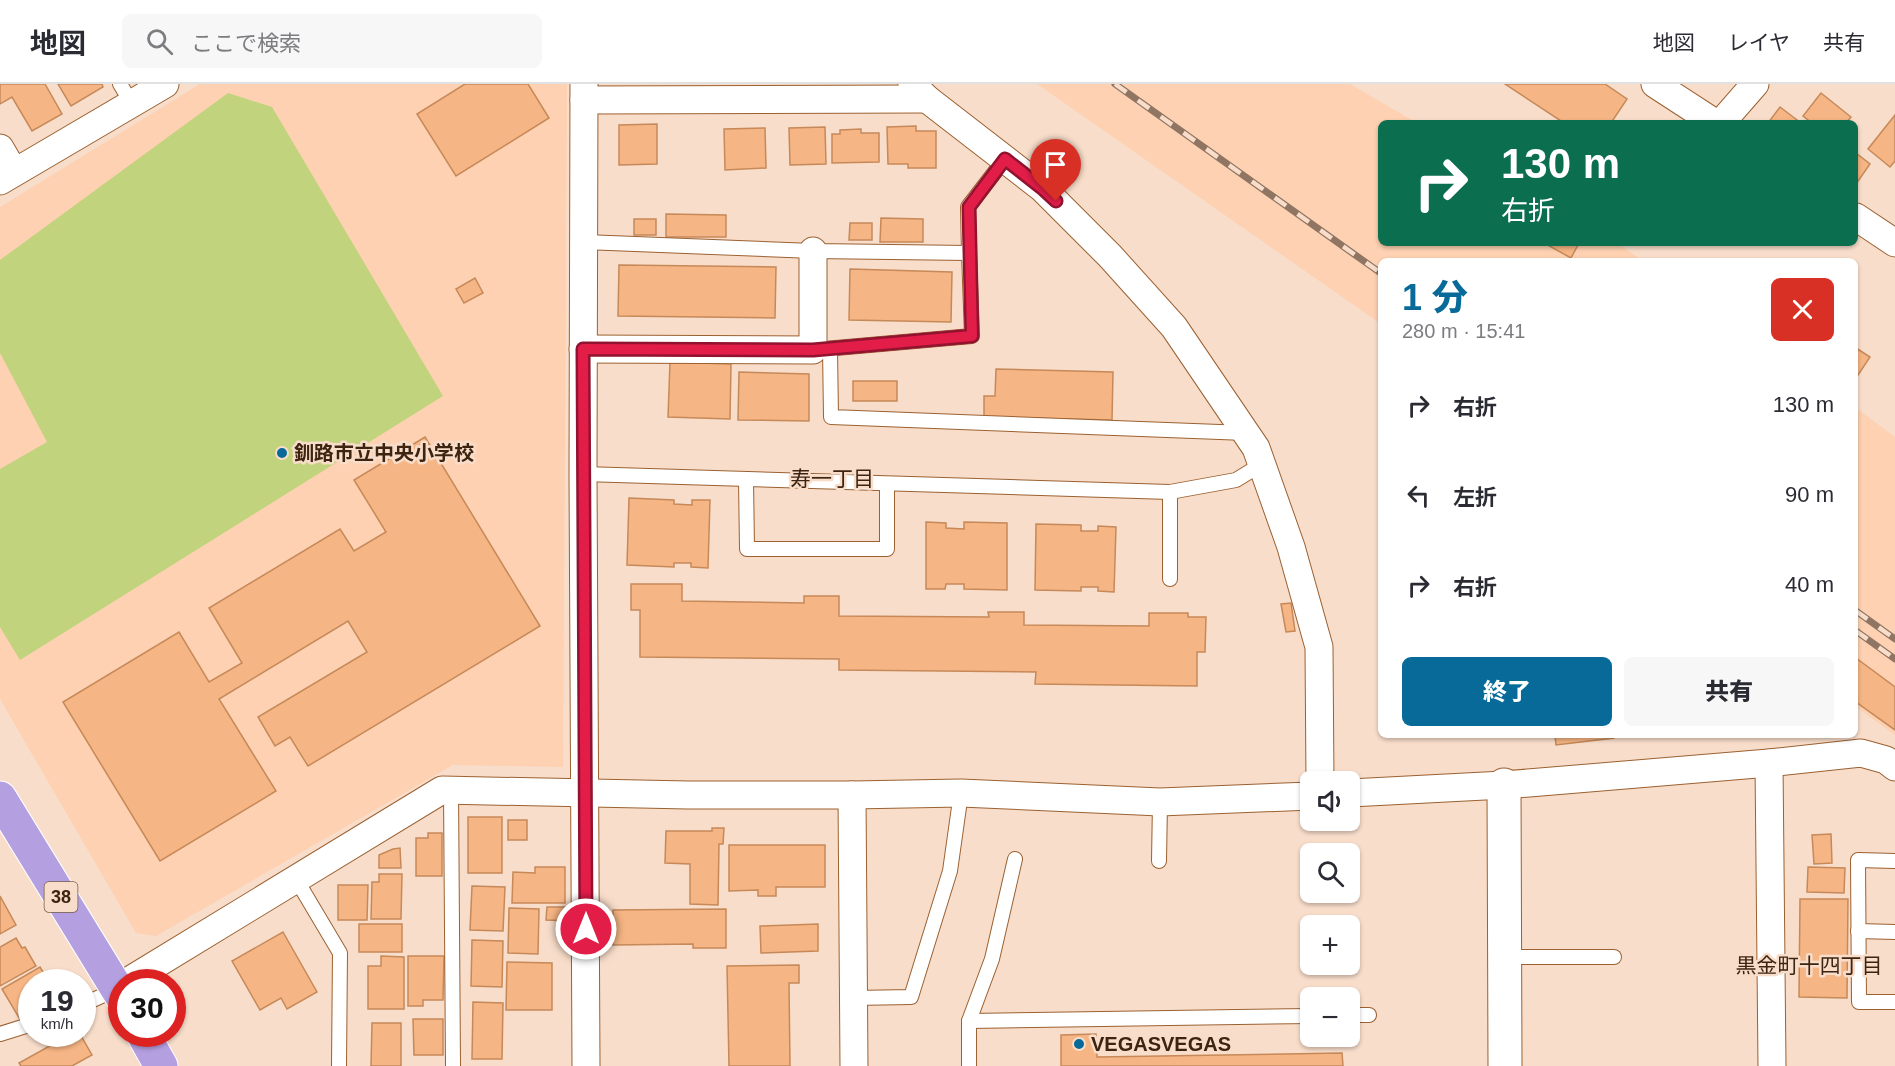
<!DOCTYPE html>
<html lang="ja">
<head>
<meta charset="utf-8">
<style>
  :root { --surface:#fff; --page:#f7f7f7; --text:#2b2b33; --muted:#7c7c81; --line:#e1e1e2; --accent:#076a98 }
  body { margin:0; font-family:Helvetica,"Noto Sans JP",sans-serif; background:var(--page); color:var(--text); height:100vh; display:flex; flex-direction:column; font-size:22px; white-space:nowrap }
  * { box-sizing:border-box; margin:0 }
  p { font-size:20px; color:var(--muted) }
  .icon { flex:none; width:33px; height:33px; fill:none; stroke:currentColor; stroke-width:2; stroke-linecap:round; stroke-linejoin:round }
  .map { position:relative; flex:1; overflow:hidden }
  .sheet { position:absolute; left:1378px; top:174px; width:480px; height:480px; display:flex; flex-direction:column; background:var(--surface); border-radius:9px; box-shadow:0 2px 4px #0004 }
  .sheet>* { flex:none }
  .banner { position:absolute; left:1378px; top:36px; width:480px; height:126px; border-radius:9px; box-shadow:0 2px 4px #0004; background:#0b6e4f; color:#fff; overflow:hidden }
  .fabs { position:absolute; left:1300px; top:687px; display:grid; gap:12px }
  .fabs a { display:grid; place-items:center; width:60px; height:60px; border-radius:9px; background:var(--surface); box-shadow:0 2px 4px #0004; font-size:30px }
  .speed { position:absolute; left:18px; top:885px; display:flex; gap:12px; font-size:30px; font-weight:700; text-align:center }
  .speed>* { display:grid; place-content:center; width:78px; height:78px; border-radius:50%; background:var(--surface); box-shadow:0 2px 4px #0004; line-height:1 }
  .speed small { font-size:15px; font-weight:400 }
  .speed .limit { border:9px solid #d22; background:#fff; color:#111 }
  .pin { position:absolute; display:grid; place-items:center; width:51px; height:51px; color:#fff; margin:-62px -26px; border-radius:50% 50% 50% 0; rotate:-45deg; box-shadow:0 0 6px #0007 }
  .pin .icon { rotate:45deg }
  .me { position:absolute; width:66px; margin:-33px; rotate:0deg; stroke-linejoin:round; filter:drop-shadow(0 0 4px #0008) }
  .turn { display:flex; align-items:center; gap:21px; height:126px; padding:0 24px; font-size:27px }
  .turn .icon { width:78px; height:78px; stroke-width:2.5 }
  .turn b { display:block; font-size:42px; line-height:51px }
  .round { display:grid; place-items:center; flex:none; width:63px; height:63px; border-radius:9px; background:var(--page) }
  .summary { display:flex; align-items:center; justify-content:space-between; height:102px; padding:0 24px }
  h1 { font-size:36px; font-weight:800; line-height:45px; color:var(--accent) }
  .cta { display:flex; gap:12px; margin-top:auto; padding:12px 24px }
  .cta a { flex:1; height:69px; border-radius:9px; background:var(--accent); color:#fff; font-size:24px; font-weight:800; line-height:69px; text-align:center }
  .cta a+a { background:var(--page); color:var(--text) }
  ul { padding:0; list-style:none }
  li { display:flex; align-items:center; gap:18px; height:90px; padding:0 24px }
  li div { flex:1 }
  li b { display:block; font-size:22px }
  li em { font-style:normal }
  header { display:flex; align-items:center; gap:36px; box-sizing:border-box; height:84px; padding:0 30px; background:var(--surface); border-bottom:2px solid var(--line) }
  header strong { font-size:28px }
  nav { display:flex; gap:33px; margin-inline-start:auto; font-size:21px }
  .search { width:420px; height:54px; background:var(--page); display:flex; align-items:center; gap:15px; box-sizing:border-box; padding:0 21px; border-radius:9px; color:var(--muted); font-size:22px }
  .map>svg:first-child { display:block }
  .built { fill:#fdd1b1 }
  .green { fill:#c2d37d }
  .building { fill:#f6b584; stroke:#c68959; stroke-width:1.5 }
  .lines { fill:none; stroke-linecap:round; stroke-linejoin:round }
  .lane-casing { stroke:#9b6131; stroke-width:16 }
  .street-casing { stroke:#9b6131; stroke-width:29 }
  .secondary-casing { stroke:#9b6131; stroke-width:35 }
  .highway-casing { stroke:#fff; stroke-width:35 }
  .lane { stroke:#fff; stroke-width:14 }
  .street { stroke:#fff; stroke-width:27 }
  .secondary { stroke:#fff; stroke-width:33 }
  .highway { stroke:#b4a0e1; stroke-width:33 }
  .rail-casing { stroke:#8f7562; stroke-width:7 }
  .rail { stroke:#f8ddca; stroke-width:4.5; stroke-dasharray:14; stroke-linecap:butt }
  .route-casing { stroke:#92132f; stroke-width:15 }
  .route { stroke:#e11d48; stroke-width:10 }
  .poi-dot { fill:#076a98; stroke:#f8ddca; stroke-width:2 }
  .labels { text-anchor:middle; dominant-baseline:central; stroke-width:5; stroke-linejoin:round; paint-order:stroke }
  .shield { fill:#f8ddca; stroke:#755c48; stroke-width:1.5 }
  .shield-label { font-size:18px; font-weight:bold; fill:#3d2410 }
  .poi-label { font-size:20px; font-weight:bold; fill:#3d2410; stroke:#f8ddca; text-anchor:start }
  .neighbourhood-label { font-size:21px; fill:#3d2410; stroke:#f8ddca }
</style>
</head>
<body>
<header>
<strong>地図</strong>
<div class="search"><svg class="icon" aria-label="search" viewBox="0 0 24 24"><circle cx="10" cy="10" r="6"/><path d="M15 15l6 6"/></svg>ここで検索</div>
<nav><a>地図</a><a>レイヤ</a><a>共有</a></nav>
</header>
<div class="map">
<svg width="1895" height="982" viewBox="0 0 1895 982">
  <rect width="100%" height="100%" fill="#f8ddca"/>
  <g class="built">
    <polygon points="200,0 567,0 563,683 453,681 156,852 136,849 0,615 0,123"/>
    <polygon points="1037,0 1350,0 1417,39 1382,39 1382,159 1617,159 1643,177 1382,177 1381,240"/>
    <polygon points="1856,324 1895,353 1895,651 1856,623"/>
  </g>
  <polygon class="green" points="228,9 272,23 443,312 20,576 0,543 0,385 47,358 0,269 0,176"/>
  <g class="building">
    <polygon points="0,0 45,0 62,30 32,47 12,13 0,20"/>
    <polygon points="58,0 102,0 103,3 71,22"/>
    <polygon points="465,0 528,0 549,34 456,92 417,30"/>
    <polygon points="1505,0 1605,0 1627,15 1611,39 1564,39"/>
    <polygon points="1821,9 1851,33 1846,39 1812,39 1803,32"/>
    <polygon points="1780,23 1801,39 1768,39"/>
    <polygon points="1895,31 1895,77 1890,83 1868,65"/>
    <polygon points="657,40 657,80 619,81 619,41"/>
    <polygon points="916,42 916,47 936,47 936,84 908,84 908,80 888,80 887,43"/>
    <polygon points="825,43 826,80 790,81 789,44"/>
    <polygon points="765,44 766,84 725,86 724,45"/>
    <polygon points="861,45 861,49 879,49 879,78 832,79 832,50 840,50 840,46"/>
    <polygon points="1856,69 1870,80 1856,100"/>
    <polygon points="666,130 726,131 726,153 666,153"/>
    <polygon points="881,134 923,135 923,158 880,158"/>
    <rect x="634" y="135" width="22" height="16"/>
    <polygon points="850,139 872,139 872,156 849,156"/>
    <polygon points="1544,159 1579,159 1571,174"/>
    <polygon points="619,181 776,183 775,234 618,232"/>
    <polygon points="850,185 952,188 951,238 849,236"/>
    <polygon points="475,194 483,209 464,219 456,205"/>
    <polygon points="1856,264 1870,273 1856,294"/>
    <polygon points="670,278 731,280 730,335 668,333"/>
    <polygon points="996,285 1113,288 1112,336 984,333 984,312 995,312"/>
    <polygon points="739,288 809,290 809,337 738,336"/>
    <rect x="853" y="297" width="44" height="20"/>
    <polygon points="425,353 540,542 308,682 290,653 275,662 258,633 367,568 348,537 219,615 276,707 160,777 63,618 179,548 209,598 242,579 209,524 340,445 354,467 386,448 354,396"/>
    <polygon points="629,414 674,416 674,420 692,421 692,416 710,416 708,484 691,483 691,479 674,479 674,483 627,481"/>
    <polygon points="926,438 946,439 946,444 964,445 964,438 1007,439 1007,506 964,505 964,500 946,500 945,505 926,505"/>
    <polygon points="1036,440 1081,441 1081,447 1098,447 1098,442 1116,443 1114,508 1098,507 1098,503 1081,503 1081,507 1035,506"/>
    <polygon points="631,500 682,500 682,517 804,519 804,512 839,512 839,532 989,533 988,528 1024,528 1024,541 1149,542 1149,529 1188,529 1188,533 1206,533 1205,568 1197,568 1197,602 1035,600 1036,588 839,586 839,575 640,573 640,526 631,526"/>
    <polygon points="1291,519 1295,547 1286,548 1281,520"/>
    <polygon points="1856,574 1895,603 1895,646 1856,618"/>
    <polygon points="1555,651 1613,651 1614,654 1556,661"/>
    <rect x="468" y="733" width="34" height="56"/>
    <rect x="508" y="736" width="19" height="20"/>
    <polygon points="712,744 724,744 723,760 719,760 718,821 690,820 690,780 665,779 666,747 712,747"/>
    <polygon points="428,749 442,749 442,792 416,792 416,754 428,754"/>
    <polygon points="1831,750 1832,779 1814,780 1812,751"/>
    <polygon points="729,761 825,761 825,803 776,803 776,812 758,812 758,806 729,807"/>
    <polygon points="400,764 401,784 379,784 379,771 393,765"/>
    <polygon points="535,783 565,783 565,819 512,819 513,788 535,789"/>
    <polygon points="1808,783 1845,784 1844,809 1807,808"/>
    <polygon points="379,790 402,790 401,835 371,835 372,798 379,798"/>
    <polygon points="338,801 368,801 367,836 338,836"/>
    <polygon points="472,802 505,803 503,847 470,846"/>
    <polygon points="0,812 16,841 0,850"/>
    <polygon points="1800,815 1848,815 1847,914 1799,913"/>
    <polygon points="547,823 571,823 570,837 546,836"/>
    <polygon points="509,824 539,825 538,870 508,869"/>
    <polygon points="726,825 726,864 693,864 693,860 613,861 613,826"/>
    <rect x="359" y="840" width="43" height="28"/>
    <polygon points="818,840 818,867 761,869 760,842"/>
    <polygon points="283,848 317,908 287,925 281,914 260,926 232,877"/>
    <polygon points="16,854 22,864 25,863 36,882 0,902 0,863"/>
    <polygon points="472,856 503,857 502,903 471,902"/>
    <polygon points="381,872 404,873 404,925 368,925 368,882 381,882"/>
    <polygon points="408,872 444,872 443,916 423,916 423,922 408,922"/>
    <polygon points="507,878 552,879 552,926 506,926"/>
    <polygon points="799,881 799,899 789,899 790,982 729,982 727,882"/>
    <polygon points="40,883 49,898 32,898 32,930 21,937 2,905"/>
    <polygon points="473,918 503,919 502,975 472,975"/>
    <polygon points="413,935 443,935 443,971 414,971"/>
    <polygon points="372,939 401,939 401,982 371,982"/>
    <polygon points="71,950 80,950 92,971 72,982 21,982 19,979"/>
    <polygon points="1096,950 1097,973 1342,969 1343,982 1061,982 1061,951"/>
  </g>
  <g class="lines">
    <defs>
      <g id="lane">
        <polyline points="120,0 132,20"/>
        <polyline points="584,158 813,167 969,169 972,252 813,266"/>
        <polyline points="969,169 968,123 1005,75"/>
        <polyline points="830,265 831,333 1246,349"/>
        <polyline points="583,390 1170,408 1236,396 1262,380"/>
        <polyline points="746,395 747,465 887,465 887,400"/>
        <polyline points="1170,495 1170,408"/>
        <polyline points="451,706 453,982"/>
        <polyline points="1159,777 1160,718"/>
        <polyline points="1895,777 1858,776 1859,918 1895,918"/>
        <polyline points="296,795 340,869 339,982"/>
        <polyline points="1858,847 1895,848"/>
        <polyline points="1504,873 1614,873"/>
        <polyline points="853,914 911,913 950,787 961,709"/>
        <polyline points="82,921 117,905"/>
        <polyline points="1350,931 1369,931"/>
        <polyline points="969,937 1311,932"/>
        <polyline points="0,950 32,940"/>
        <polyline points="969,982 969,937 992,875 1015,775"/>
      </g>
      <g id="street">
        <polyline points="584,0 583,390 586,982"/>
        <polyline points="912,0 927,15 1042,104 1110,172 1174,243 1256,364 1291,463 1319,563 1320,698"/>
        <polyline points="1655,0 1715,39"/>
        <polyline points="584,16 927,15"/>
        <polyline points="1721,39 1755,0"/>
        <polyline points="0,64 14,88"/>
        <polyline points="0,97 165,0"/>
        <polyline points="1856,133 1895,159"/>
        <polyline points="583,265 813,266 813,167"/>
        <polyline points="1769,679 1772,982"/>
        <polyline points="1350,709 1504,701 1769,679 1861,669 1886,676 1895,683"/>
        <polyline points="852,711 854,982"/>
        <polyline points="127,898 442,706 688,711 852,711 961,709 1160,718 1311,712"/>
      </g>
      <polyline id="secondary" points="1504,701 1505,982"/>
      <g id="highway">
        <polyline points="0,714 122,913"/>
        <polyline points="143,950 161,982"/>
      </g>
    </defs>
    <use href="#lane" class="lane-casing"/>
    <use href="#street" class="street-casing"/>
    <use href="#secondary" class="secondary-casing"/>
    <use href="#highway" class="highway-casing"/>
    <use href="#lane" class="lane"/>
    <use href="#street" class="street"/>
    <use href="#secondary" class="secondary"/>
    <use href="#highway" class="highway"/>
    <defs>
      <g id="rail">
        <polyline points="1115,0 1382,190"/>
        <polyline points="1856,527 1895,555"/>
        <polyline points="1856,547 1895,575"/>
      </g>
    </defs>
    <use href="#rail" class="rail-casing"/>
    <use href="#rail" class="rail"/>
  </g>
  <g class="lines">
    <defs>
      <polyline id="route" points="586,845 583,265 813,266 972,252 969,123 1005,75 1042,104 1056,117"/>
    </defs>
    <use href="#route" class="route-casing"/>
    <use href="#route" class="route"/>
  </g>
  <g class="poi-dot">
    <circle cx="282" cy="369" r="6"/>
    <circle cx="1079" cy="960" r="6"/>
  </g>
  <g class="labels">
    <rect class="shield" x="44.5" y="798" width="33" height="30" rx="4.5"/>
    <g class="shield-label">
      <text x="61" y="813">38</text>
    </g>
    <g class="poi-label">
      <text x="294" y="369">釧路市立中央小学校</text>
      <text x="1091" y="960">VEGASVEGAS</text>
    </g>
    <g class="neighbourhood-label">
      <text x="832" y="394">寿一丁目</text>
      <text x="1809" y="881">黒金町十四丁目</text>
    </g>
  </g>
</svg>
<div class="fabs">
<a><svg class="icon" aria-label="sound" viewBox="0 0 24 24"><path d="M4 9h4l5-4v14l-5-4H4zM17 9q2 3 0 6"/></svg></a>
<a><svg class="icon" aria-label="search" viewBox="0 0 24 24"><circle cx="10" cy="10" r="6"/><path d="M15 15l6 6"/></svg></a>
<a>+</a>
<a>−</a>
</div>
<div class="speed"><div>19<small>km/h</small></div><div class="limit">30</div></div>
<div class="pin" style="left:1056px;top:117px;background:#d93025"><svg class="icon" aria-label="arrive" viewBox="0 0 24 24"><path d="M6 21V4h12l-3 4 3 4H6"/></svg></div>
<svg class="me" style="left:586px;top:845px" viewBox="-20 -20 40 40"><circle r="17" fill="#e11d48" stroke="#fff" stroke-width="3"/><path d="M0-11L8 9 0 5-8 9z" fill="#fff"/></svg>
<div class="banner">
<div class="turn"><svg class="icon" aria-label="right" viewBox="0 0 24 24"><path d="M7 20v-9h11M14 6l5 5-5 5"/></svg><div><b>130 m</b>右折</div></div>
</div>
<section class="sheet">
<div class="summary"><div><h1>1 分</h1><p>280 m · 15:41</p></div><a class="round" style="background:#d93025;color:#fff"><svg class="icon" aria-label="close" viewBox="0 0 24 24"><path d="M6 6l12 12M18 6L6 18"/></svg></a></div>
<ul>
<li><svg class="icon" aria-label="right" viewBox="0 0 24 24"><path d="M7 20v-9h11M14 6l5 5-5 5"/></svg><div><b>右折</b></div><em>130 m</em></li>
<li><svg class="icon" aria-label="left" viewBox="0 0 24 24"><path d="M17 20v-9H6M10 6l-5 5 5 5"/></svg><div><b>左折</b></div><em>90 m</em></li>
<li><svg class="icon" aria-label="right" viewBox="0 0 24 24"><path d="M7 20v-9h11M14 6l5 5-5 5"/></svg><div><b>右折</b></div><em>40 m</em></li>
</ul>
<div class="cta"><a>終了</a><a>共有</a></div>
</section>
</div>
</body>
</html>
